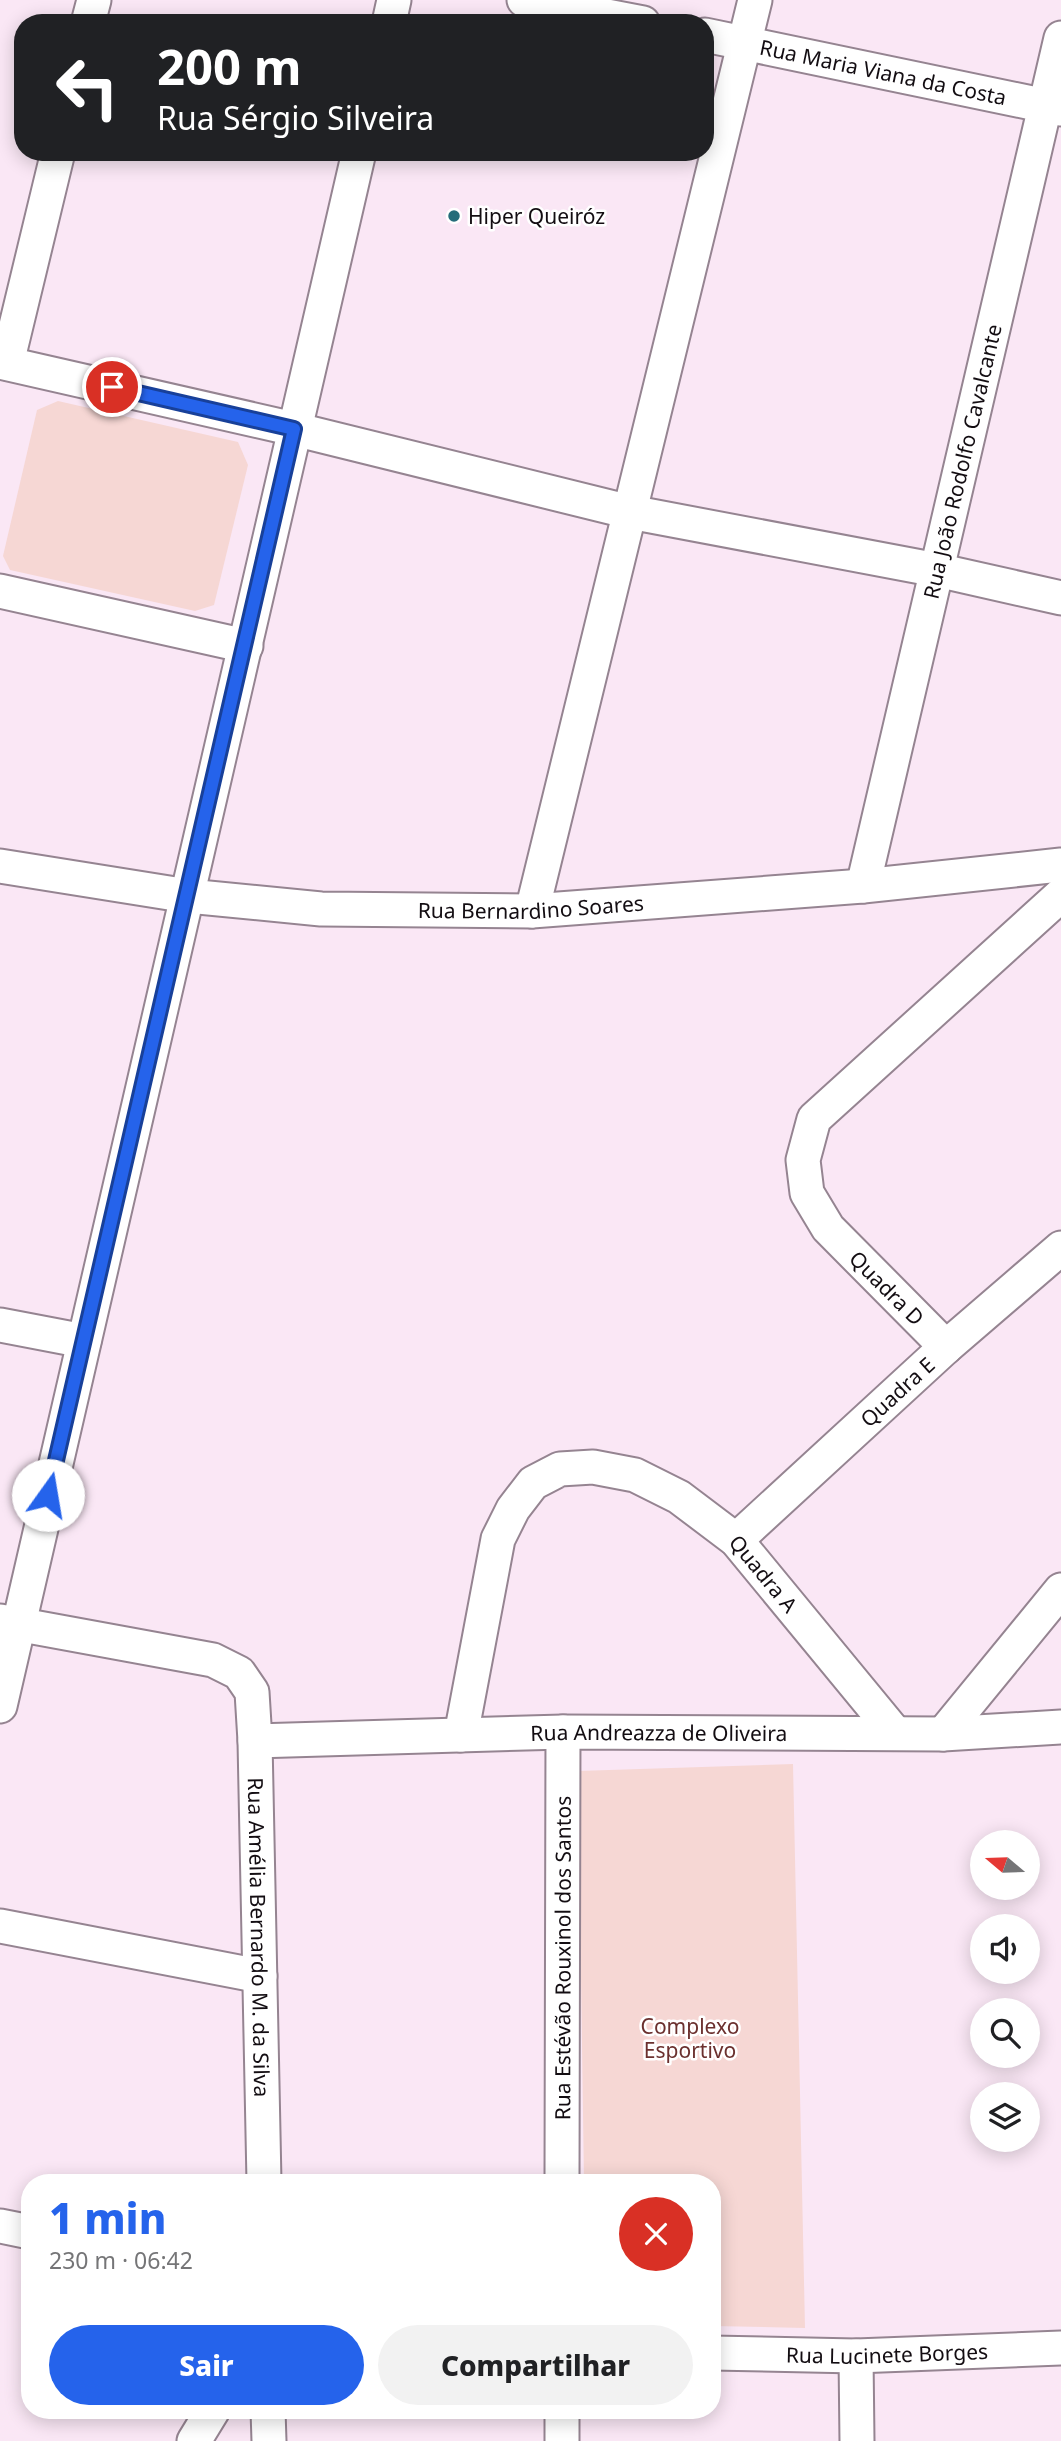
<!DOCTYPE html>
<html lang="pt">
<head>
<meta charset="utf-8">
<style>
  :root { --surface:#fff; --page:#f2f2f2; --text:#202124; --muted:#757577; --accent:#2563eb }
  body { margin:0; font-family:"Noto Sans",sans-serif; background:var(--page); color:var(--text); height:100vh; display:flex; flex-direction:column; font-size:26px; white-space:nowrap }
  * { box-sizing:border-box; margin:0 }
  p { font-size:23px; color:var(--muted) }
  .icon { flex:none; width:38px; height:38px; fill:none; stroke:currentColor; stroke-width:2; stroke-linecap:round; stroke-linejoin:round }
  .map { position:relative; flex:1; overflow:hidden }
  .details { position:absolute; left:21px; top:2174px; width:700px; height:245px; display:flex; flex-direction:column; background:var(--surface); border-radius:28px; box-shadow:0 4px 18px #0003 }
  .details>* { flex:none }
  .guide { position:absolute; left:14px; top:14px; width:700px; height:147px; border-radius:28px; box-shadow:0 4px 18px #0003; background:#202124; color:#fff; overflow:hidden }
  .needle { width:46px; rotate:289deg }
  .controls { position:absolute; left:970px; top:1830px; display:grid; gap:14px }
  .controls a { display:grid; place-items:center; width:70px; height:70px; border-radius:50%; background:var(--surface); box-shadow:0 4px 18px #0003; font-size:35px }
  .pin { position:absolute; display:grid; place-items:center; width:60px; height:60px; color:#fff; margin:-30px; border:4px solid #fff; border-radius:50%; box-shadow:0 2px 7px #0007 }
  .me { position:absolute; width:77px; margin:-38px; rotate:13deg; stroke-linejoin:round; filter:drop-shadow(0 0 5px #0008) }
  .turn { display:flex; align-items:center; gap:24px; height:147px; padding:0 28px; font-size:32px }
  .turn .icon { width:91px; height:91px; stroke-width:2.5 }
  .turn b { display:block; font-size:49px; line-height:60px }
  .round { display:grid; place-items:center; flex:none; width:74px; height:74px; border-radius:37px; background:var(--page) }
  .head { display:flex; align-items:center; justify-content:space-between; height:119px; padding:0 28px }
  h1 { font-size:42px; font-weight:800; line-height:52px; color:var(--accent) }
  .cta { display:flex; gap:14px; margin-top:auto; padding:14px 28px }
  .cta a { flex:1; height:80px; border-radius:42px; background:var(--accent); color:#fff; font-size:28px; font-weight:800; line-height:80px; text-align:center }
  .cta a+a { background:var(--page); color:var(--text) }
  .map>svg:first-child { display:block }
  .green { fill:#f6d7d4 }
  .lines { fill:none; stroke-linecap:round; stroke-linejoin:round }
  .minor-casing { stroke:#958491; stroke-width:37 }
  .minor { stroke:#fff; stroke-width:33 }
  .route-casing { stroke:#184099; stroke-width:18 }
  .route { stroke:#2563eb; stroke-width:12 }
  .poi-dot { fill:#256c7a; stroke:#fff; stroke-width:2.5 }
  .labels { text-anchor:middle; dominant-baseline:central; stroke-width:5; stroke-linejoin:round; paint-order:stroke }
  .street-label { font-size:21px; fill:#130d12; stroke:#fff }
  .poi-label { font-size:21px; fill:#130d12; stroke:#fff; text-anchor:start }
  .park-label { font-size:21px; fill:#6b302e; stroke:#fff }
</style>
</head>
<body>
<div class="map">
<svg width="1061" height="2441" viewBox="0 0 1061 2441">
  <rect width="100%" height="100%" fill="#fae7f5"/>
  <g class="green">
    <polygon points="58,401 238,442 248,465 214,605 195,611 10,570 3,556 37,410"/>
    <polygon points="793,1764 805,2328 712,2326 712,2182 584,2182 578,1771"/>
  </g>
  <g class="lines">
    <defs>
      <g id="minor">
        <polyline points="524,0 643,23"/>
        <polyline points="88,23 94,0"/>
        <polyline points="389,23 394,0"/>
        <path id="s1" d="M705,35L1061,109"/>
        <polyline points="0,362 294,429 630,512 937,570 1061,598"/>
        <polyline points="7,363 58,152"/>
        <polyline points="0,591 246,646"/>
        <path id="s2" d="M0,866L188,896L321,909L532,911L863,886L1061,865"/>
        <path id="s3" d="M863,886L1061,38"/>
        <polyline points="532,911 755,0"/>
        <polyline points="0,1325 84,1341"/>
        <polyline points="946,1347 828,1228 807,1193 803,1160 814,1119 1061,895"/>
        <path id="s4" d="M736,1540L946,1347L1061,1248"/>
        <path id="s5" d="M0,1621L213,1660L239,1673L252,1692L255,1741L264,2182"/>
        <polyline points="0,1706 359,152"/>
        <polyline points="943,1734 1061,1590"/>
        <path id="s6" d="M461,1735L498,1539L513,1509L533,1483L560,1469L593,1467L635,1475L679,1497L736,1540L895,1733"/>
        <path id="s7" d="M255,1741L563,1732L943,1734L1061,1727"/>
        <polyline points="0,1926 260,1976"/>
        <path id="s8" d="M562,2182L563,1732"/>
        <polyline points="0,2226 30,2232"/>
        <path id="s9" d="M712,2353L856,2356L1061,2348"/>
        <polyline points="856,2356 857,2441"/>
        <polyline points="268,2410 269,2441"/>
        <polyline points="562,2410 562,2441"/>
        <polyline points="194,2441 213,2410"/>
      </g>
    </defs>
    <use href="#minor" class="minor-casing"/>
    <use href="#minor" class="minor"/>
  </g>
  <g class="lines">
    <defs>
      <polyline id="route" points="48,1495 294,429 112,387"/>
    </defs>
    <use href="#route" class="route-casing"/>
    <use href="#route" class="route"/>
  </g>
  <circle class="poi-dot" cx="454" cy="216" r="7"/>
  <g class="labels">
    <g class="street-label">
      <text stroke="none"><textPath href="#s1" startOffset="182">Rua Maria Viana da Costa</textPath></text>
      <text stroke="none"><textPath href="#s3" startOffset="436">Rua João Rodolfo Cavalcante</textPath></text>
      <text stroke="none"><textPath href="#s2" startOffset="534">Rua Bernardino Soares</textPath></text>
      <text transform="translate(887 1288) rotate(45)">Quadra D</text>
      <text stroke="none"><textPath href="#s4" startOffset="219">Quadra E</textPath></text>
      <text stroke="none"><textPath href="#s6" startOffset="536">Quadra A</textPath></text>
      <text stroke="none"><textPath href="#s7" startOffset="404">Rua Andreazza de Oliveira</textPath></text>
      <text stroke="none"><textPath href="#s5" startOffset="514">Rua Amélia Bernardo M. da Silva</textPath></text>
      <text stroke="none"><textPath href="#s8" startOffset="224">Rua Estévão Rouxinol dos Santos</textPath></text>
      <text stroke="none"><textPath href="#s9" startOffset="175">Rua Lucinete Borges</textPath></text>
    </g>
    <g class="poi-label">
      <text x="468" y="216">Hiper Queiróz</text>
    </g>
    <g class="park-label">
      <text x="690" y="2026">Complexo<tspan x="690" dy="24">Esportivo</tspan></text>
    </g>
  </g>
</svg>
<div class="controls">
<a><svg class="needle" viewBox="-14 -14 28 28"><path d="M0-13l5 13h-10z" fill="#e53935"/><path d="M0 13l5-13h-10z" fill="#757577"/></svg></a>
<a><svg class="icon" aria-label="sound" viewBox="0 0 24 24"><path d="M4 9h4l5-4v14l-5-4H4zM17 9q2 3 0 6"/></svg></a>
<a><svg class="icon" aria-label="search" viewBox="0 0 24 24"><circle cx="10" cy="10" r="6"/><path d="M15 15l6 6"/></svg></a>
<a><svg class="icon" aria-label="layers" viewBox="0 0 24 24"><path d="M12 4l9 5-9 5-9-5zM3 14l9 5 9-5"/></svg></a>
</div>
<div class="pin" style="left:112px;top:387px;background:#d93025"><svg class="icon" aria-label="arrive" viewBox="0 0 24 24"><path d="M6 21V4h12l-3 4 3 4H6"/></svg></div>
<svg class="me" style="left:48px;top:1495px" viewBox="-20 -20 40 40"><circle r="19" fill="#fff"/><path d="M0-13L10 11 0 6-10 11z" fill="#2563eb"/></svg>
<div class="guide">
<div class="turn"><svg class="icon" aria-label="left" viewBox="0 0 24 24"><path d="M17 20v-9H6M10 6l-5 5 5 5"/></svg><div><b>200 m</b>Rua Sérgio Silveira</div></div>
</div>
<section class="details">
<div class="head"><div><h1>1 min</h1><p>230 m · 06:42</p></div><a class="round" style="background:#d93025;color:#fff"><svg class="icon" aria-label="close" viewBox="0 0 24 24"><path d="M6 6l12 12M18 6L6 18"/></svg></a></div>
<div class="cta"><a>Sair</a><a>Compartilhar</a></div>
</section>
</div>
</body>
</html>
